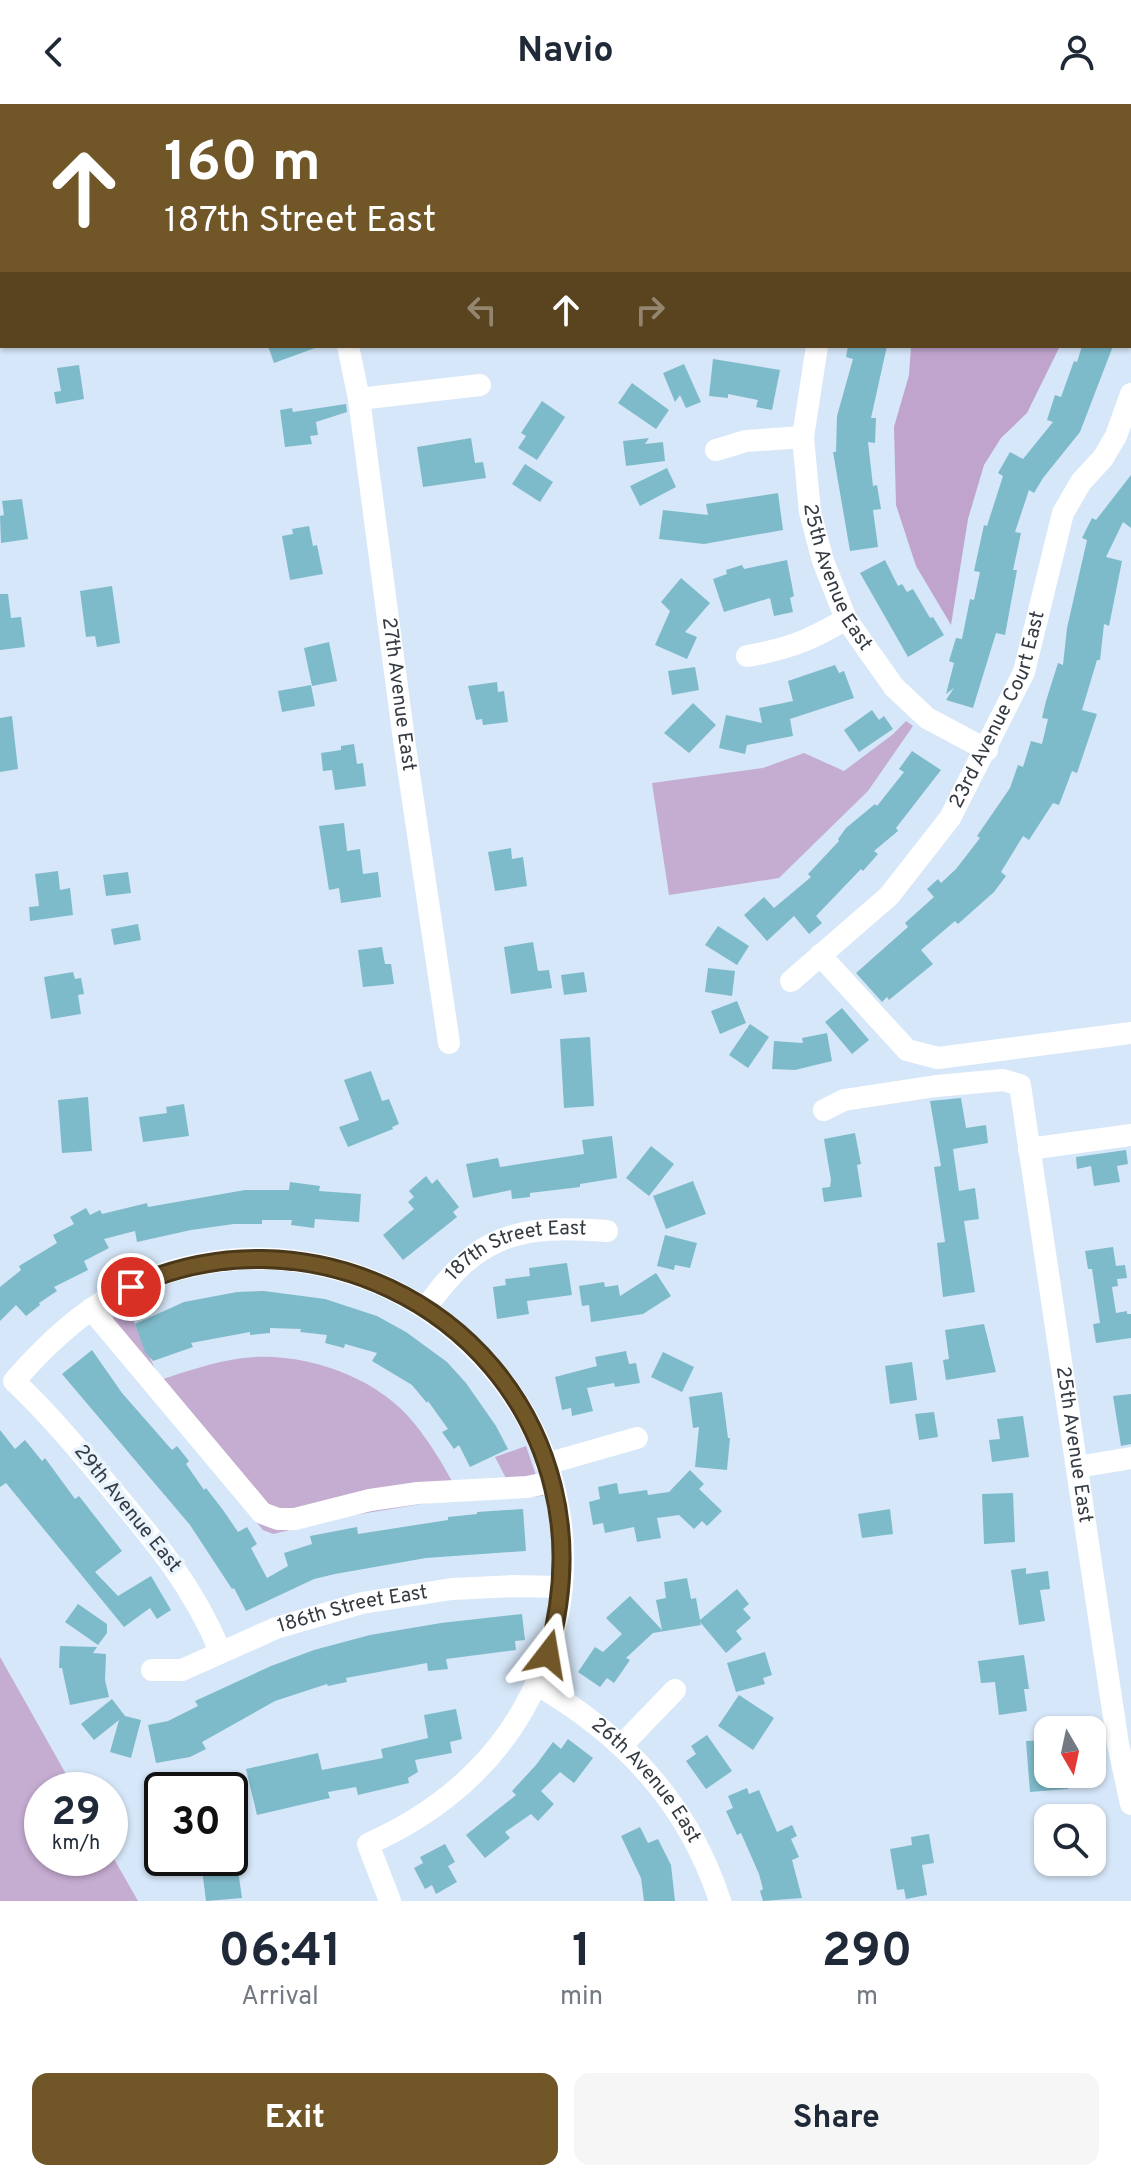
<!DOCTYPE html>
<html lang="en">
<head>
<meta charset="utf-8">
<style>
  :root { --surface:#fff; --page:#f6f6f7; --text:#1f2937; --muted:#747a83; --accent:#715628 }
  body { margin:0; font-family:Overpass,sans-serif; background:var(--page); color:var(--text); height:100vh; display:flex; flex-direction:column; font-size:30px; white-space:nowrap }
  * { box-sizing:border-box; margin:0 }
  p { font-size:26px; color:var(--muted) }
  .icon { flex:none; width:44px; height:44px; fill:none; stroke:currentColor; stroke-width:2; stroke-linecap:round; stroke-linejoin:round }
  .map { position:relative; height:1797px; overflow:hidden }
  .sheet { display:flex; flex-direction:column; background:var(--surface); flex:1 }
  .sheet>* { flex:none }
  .banner { position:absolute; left:0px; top:0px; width:1132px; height:244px; box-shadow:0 2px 6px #0004; background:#715628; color:#fff; overflow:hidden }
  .needle { width:52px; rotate:171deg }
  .buttons { position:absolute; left:1034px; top:1612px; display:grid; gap:16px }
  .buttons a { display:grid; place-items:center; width:72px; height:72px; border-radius:16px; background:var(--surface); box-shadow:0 2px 6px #0004; font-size:40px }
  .speed { position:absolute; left:24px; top:1668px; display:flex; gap:16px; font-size:40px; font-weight:700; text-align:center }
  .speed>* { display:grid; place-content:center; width:104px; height:104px; border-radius:50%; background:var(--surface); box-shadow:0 2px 6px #0004; line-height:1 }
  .speed small { font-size:20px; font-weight:400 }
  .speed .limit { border:4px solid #111; border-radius:12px; background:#fff; color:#111 }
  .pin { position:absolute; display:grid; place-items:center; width:68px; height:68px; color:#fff; margin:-34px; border:4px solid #fff; border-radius:50%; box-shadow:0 2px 8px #0007 }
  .me { position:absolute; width:88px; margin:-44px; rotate:14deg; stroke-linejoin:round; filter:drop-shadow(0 0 6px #0008) }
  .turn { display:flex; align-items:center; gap:28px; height:168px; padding:0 32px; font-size:36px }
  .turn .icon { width:104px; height:104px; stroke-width:2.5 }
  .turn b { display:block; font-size:56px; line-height:68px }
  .lanes { display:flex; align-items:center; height:76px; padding:0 32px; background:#0003; justify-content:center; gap:40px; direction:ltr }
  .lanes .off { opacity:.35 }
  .eta { display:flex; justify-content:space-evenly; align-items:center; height:136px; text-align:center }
  .eta b { font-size:48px; font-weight:700; line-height:56px }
  .action { display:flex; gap:16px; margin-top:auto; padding:16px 32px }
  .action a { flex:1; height:92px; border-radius:16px; background:var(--accent); color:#fff; font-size:32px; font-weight:700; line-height:92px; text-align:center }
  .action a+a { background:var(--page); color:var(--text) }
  header { display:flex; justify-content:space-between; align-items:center; height:104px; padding:0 32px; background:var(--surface); font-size:36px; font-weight:700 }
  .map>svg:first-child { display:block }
  .green { fill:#c5acd1 }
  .forest { fill:#c0a4cd }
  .building { fill:#7ebbca }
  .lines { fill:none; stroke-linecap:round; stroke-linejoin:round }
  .minor { stroke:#fff; stroke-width:22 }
  .route-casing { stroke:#49381a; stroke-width:20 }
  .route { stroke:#715628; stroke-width:14 }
  .labels { text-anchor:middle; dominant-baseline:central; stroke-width:7; stroke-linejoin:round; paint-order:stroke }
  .street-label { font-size:20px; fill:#343b42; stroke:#e9f4fe }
</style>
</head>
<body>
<header><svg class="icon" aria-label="back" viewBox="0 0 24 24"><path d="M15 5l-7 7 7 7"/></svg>Navio<svg class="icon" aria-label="person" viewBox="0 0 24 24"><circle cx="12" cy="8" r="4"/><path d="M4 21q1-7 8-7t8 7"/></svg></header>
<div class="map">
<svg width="1131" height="1797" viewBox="0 0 1131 1797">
  <rect width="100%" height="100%" fill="#d6e7f9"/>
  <g class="green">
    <polygon points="906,617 913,622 868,687 779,774 669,791 652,679 763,664 804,649 844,667 892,631"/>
    <path d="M128,1205L160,1276C187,1267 214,1258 243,1254C303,1247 376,1272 414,1319C430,1339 443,1360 454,1381L508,1378L495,1353L526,1342L543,1392L433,1398L343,1413L273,1430L263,1426L95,1224Z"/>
    <polygon points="0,1553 75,1686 42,1686 42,1754 110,1754 110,1748 138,1797 0,1797"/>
  </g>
  <polygon class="forest" points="911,242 1060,242 1027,309 1001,334 984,361 968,415 951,521 916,462 896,401 894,323 909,271"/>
  <g class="building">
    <polygon points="268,242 315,242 315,244 274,259"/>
    <polygon points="848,242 887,242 871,314 876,314 875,339 868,338 873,382 877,381 881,405 873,406 878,443 850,447 833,348 836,348 837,312 853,255 846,253"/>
    <polygon points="1082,242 1113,242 1080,328 1043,374 1034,389 1029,386 1015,428 1021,429 1013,466 1017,466 1005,531 996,529 973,604 946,596 954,584 946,590 954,559 949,557 956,534 962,535 970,495 974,496 980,468 974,467 984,421 987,422 1003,372 998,369 1010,348 1023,355 1053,318 1047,316 1055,291 1061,293 1074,257 1077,258"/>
    <polygon points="713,255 780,266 772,306 756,303 758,296 728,290 728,294 709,292"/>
    <polygon points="684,260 701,298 686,304 680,291 675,298 663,269"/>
    <polygon points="79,261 84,295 56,300 54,288 61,287 57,264"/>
    <polygon points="632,279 669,306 656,325 618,299"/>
    <polygon points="542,297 565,313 537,356 518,344 526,332 521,329"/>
    <polygon points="346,300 347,308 316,318 318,331 310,332 312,340 285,343 280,306 292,304 293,308"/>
    <polygon points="471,334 475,359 483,358 486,374 423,383 417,343"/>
    <polygon points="649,334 645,340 663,338 665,357 626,362 623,337"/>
    <polygon points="525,360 553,378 540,398 512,380"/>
    <polygon points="667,364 676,383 640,402 630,382"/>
    <polygon points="1131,371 1131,424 1123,418 1106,453 1122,457 1109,522 1104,520 1100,556 1097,556 1082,606 1097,610 1077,669 1072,667 1059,701 1053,699 1029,736 1023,732 1001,768 1006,772 994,788 958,820 955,817 921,846 933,860 889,896 887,893 882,898 856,869 908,823 905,819 934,793 927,785 938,775 941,779 956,765 980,734 977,732 1010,684 1018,661 1023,663 1031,637 1042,640 1048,615 1042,614 1046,597 1058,559 1063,561 1067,524 1087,436 1082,434 1092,414 1096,416"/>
    <polygon points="778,389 783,426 704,440 659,435 663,406 708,411 706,400"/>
    <polygon points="22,395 28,435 1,439 0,412 4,411 2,397"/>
    <polygon points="309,422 313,442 317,441 323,470 290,476 282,432 293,430 292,425"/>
    <polygon points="787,456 794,492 790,494 793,508 774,512 770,494 724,508 713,475 727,470 726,466 742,461 744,465"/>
    <polygon points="885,456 898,482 902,480 907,488 913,485 930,514 933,513 944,531 908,553 860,469"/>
    <polygon points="681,474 710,499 685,528 697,533 687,555 655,541 670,507 661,498"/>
    <polygon points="112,482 120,539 97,543 95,532 86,533 80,487"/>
    <polygon points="0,490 8,490 11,514 21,513 25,543 0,546"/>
    <polygon points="329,538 337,577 312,582 304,544"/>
    <polygon points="835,561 839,569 844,567 854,594 790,615 793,632 747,641 745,650 719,644 726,611 762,619 759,604 793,597 788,577"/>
    <polygon points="695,563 699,586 672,591 668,567"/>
    <polygon points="497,578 498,588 504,587 508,618 483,621 482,615 476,616 468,582"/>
    <polygon points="311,581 315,602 282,608 278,587"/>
    <polygon points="693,599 716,621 689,649 664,629"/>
    <polygon points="872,606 879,616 884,612 893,625 859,648 844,626"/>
    <polygon points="12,612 18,665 0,668 0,614"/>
    <polygon points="354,640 357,660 363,659 366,682 335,686 332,666 323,667 321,649 341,646 341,642"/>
    <polygon points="912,647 941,666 896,724 898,727 874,747 878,750 863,767 861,765 816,812 822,819 809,830 794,812 767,837 744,811 764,793 774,804 811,773 808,770 839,737 838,735 846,724 875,700 877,702 904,668 899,665"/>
    <polygon points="344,719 347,747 360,745 363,770 378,768 381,793 341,799 339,784 329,786 319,722"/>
    <polygon points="511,744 512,755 523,753 527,782 495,787 488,748"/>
    <polygon points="58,767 60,786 70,784 73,811 30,817 29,803 39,802 35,770"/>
    <polygon points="128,768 131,789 106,792 103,771"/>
    <polygon points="138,820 141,836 114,841 111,825"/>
    <polygon points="718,822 749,842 737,861 705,841"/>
    <polygon points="533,838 538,867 549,866 552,884 511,890 504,843"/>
    <polygon points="382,843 385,860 391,860 394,880 363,883 358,846"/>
    <polygon points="708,864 735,867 732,892 705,888"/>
    <polygon points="73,868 75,875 81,874 84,890 78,891 81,910 51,915 44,873"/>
    <polygon points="584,868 587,888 564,891 561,871"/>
    <polygon points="737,897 746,919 720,930 711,907"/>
    <polygon points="842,904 869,936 852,950 825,918"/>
    <polygon points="750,920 769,933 748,964 729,951"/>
    <polygon points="827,929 832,957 795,966 772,965 774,937 803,939 802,934"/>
    <polygon points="590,933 594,1002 564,1004 560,935"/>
    <polygon points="371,967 382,997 389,995 399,1020 392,1023 393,1025 348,1043 339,1023 359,1016 344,976"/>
    <polygon points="88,993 92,1047 62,1049 58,996"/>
    <polygon points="961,994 966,1024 986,1021 988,1039 953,1045 959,1087 975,1084 979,1115 964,1117 975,1188 943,1193 937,1139 945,1138 934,1063 941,1062 930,997"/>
    <polygon points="184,1000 189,1032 143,1038 139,1013 167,1009 166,1003"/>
    <polygon points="855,1029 861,1060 857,1061 862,1093 824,1098 822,1084 830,1083 831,1076 824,1035"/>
    <polygon points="612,1032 617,1074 580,1080 580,1083 530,1089 530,1093 512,1095 511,1086 473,1094 466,1060 498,1054 500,1063 584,1050 582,1036"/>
    <polygon points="651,1042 674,1060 649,1092 626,1074"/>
    <polygon points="1126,1046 1128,1060 1117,1062 1120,1078 1094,1082 1091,1062 1077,1065 1076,1053"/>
    <polygon points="426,1072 432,1080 437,1075 459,1103 453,1108 457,1113 403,1156 383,1131 414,1105 408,1098 414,1093 409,1087"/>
    <polygon points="693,1077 706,1110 666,1125 653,1092"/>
    <polygon points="290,1078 320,1082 319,1087 361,1090 359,1118 315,1115 314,1124 291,1121 292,1116 262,1116 262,1120 234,1120 191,1126 137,1138 135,1127 104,1135 109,1144 84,1157 88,1166 54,1183 57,1187 39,1199 40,1201 26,1212 16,1201 0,1217 0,1183 21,1166 19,1162 57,1139 53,1131 74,1120 70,1113 86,1104 90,1111 100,1106 102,1110 147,1099 148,1103 245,1086 289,1086"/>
    <polygon points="665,1131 697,1139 690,1164 675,1161 674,1166 657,1162"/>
    <polygon points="1113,1143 1116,1162 1125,1161 1127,1174 1117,1175 1118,1182 1112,1183 1116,1209 1127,1207 1127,1210 1131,1210 1131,1234 1096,1239 1093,1220 1100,1219 1092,1165 1088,1165 1085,1147"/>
    <polygon points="567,1159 572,1191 527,1197 529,1210 497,1215 493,1183 506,1181 505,1175 530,1172 529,1164"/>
    <polygon points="656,1169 671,1192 643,1210 591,1218 589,1201 582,1202 579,1182 604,1178 605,1183 618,1181 620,1192"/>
    <polygon points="264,1187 325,1195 377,1212 406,1228 447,1258 466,1279 496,1322 508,1345 470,1363 459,1341 454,1345 442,1328 448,1325 428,1297 427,1299 412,1281 372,1257 377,1249 345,1240 344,1244 325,1239 327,1231 300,1228 301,1225 270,1224 270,1229 250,1231 250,1228 191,1239 193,1243 153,1257 145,1248 135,1220 184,1198 237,1188"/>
    <polygon points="984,1220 996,1268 946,1276 943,1256 949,1255 945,1226"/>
    <polygon points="92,1246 122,1289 172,1346 177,1342 189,1357 186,1360 204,1386 206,1384 223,1406 238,1428 247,1423 257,1440 251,1444 267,1474 288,1462 284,1449 312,1440 310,1432 357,1423 358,1430 448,1416 448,1413 477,1410 477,1408 523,1405 526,1447 426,1454 335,1470 314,1475 246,1507 234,1484 232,1485 190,1421 62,1270"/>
    <polygon points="626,1247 629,1260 636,1259 640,1279 615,1283 614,1279 587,1284 593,1307 572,1312 571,1304 562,1306 555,1273 597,1262 595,1253"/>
    <polygon points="663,1248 694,1263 682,1288 651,1273"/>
    <polygon points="912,1258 917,1296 890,1300 885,1262"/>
    <polygon points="722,1288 728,1334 730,1334 727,1366 695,1363 699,1323 693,1324 689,1293"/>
    <polygon points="1131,1290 1131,1340 1121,1342 1113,1292"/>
    <polygon points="934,1308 938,1333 919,1336 915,1310"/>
    <polygon points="1023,1312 1029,1353 992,1358 989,1336 1000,1335 997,1315"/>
    <polygon points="0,1326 15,1345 25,1336 42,1357 45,1354 75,1395 79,1392 122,1447 95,1468 118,1492 151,1472 171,1506 157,1515 150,1504 124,1523 6,1379 0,1383"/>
    <polygon points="690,1366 704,1380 699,1385 722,1407 707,1422 702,1417 694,1425 679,1411 657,1414 661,1434 637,1438 634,1423 605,1429 603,1419 593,1421 589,1398 600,1395 598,1383 617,1379 619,1390 647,1386 648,1391 669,1388"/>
    <polygon points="1013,1389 1015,1438 984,1440 982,1390"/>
    <polygon points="890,1405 893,1430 862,1434 858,1410"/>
    <polygon points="1026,1464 1026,1470 1048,1467 1050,1485 1040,1486 1045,1517 1019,1521 1011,1466"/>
    <polygon points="687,1474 691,1495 696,1494 700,1516 737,1485 749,1500 743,1505 751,1514 736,1527 742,1535 726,1549 700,1518 701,1521 653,1529 626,1554 630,1556 614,1579 607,1574 600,1583 578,1568 595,1543 603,1548 622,1530 606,1514 630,1492 662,1526 656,1496 666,1494 664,1478"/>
    <polygon points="78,1500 107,1520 107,1529 98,1541 65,1518"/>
    <polygon points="522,1510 525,1536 515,1537 516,1546 446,1555 448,1565 428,1567 427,1559 346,1574 347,1578 328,1582 327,1580 275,1597 202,1638 206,1645 190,1653 156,1659 148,1621 168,1617 198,1602 195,1597 271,1562 314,1546 370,1531 441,1519"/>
    <polygon points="60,1542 97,1543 93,1549 106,1550 105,1576 109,1593 70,1601 62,1564 59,1564"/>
    <polygon points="765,1548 772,1571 763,1574 765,1580 736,1588 727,1559"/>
    <polygon points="1024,1551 1029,1585 1024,1585 1027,1607 999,1611 995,1578 981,1579 978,1557"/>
    <polygon points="739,1591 774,1614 753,1646 718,1622"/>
    <polygon points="112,1595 125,1612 141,1616 131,1654 110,1648 119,1616 94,1636 81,1620"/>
    <polygon points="456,1605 462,1635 450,1638 452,1649 415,1656 418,1668 408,1674 409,1679 358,1691 356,1683 328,1688 330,1694 257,1711 246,1665 318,1649 322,1666 383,1654 381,1645 428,1634 424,1611"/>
    <polygon points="707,1631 732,1667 706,1685 686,1657 696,1650 691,1642"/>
    <polygon points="568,1635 593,1654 574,1679 560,1668 541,1687 554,1700 538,1717 531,1710 505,1728 510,1734 485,1754 466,1731 516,1691 512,1687 536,1661 553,1638 561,1645"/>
    <polygon points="1048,1636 1048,1670 1067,1670 1068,1685 1030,1688 1026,1637"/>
    <polygon points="747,1684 749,1690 759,1686 777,1728 792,1721 797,1732 791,1735 799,1753 792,1756 802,1794 763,1797 760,1787 763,1785 759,1770 741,1729 737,1731 726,1707 733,1704 728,1692"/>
    <polygon points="640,1723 648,1739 658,1735 671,1761 675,1797 644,1797 641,1774 621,1732"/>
    <polygon points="929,1730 934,1759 922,1761 927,1791 906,1795 904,1785 897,1786 890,1745 912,1741 911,1733"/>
    <polygon points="445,1740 455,1758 448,1762 457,1778 436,1790 432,1781 425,1785 414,1764 423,1759 420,1753"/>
    <polygon points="236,1752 242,1794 206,1797 201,1757"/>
  </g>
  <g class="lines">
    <g class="minor">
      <polyline points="462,0 462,2"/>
      <polyline points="805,0 805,2"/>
      <polyline points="701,2 716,0"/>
      <polyline points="0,100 2,100"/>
      <path id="s1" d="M348,242L359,295L404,636L449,939"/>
      <path id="s2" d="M817,242L803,333L810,408L823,457L846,515L894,583L927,614L987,646"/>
      <polyline points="359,295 480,281"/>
      <polyline points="716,346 746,337 803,333"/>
      <path d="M747,552C788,545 811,536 846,515"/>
      <polyline points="820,851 907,946 938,954 1131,929"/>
      <path id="s3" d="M791,877L889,792L950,714L1024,568L1063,409L1081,378L1103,354L1116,332L1131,290"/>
      <path id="s4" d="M824,1006L844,996L936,982L1003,976L1020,981L1100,1520L1118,1640L1131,1700"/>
      <polyline points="1029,1045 1131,1031"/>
      <path id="s5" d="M426,1204C477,1130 520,1120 607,1127"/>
      <polyline points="91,1205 262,1409 278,1415 295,1415 370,1396 418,1389 527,1383 552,1378"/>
      <polyline points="546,1360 637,1334"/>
      <polyline points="1077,1363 1131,1354"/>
      <path d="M220,1547C192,1480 154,1436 108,1381C78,1345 48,1309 14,1277C53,1233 96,1193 153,1173C398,1087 636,1320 542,1566C510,1648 447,1705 368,1740L390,1797"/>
      <path id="s6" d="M152,1566H182L276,1524L362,1499L452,1485L513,1482L561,1483"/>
      <path id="s7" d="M536,1580C624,1631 688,1699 720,1797"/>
      <polyline points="622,1641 675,1586"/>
    </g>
  </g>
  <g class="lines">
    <defs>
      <path id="route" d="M131,1183C302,1104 508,1199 553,1383C567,1439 563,1495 548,1550"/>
    </defs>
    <use href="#route" class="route-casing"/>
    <use href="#route" class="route"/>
  </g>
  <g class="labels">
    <g class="street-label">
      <text stroke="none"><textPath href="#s2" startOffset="238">25th Avenue East</textPath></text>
      <text stroke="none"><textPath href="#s1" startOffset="352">27th Avenue East</textPath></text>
      <text stroke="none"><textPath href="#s3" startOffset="348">23rd Avenue Court East</textPath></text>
      <text stroke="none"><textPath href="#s5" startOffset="114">187th Street East</textPath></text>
      <text stroke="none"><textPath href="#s4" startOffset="564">25th Avenue East</textPath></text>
      <text transform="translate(127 1405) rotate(51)">29th Avenue East</text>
      <text stroke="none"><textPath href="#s6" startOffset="212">186th Street East</textPath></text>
      <text stroke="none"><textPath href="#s7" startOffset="148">26th Avenue East</textPath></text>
    </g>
  </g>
</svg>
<div class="buttons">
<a><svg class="needle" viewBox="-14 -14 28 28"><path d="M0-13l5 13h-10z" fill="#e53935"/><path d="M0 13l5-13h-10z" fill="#747a83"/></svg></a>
<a><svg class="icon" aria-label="search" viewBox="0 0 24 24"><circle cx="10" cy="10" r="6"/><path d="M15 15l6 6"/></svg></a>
</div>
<div class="speed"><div>29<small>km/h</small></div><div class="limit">30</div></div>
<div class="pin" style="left:131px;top:1183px;background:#d93025"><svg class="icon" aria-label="arrive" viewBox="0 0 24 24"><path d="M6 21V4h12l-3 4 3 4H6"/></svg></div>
<svg class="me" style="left:548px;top:1550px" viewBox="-20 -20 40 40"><path d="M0-17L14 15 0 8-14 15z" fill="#715628" stroke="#fff" stroke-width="4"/></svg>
<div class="banner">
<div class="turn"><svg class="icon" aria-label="ahead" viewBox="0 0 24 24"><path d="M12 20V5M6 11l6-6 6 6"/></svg><div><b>160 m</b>187th Street East</div></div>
<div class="lanes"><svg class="icon off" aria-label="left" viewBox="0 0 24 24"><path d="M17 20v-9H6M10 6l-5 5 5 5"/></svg><svg class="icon" aria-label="ahead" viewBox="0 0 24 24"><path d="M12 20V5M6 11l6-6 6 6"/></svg><svg class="icon off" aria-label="right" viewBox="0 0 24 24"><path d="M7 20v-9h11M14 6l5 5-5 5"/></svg></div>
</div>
</div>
<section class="sheet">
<div class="eta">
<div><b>06:41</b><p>Arrival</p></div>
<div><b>1</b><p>min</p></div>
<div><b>290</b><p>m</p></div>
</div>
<div class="action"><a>Exit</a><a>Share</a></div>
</section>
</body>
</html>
